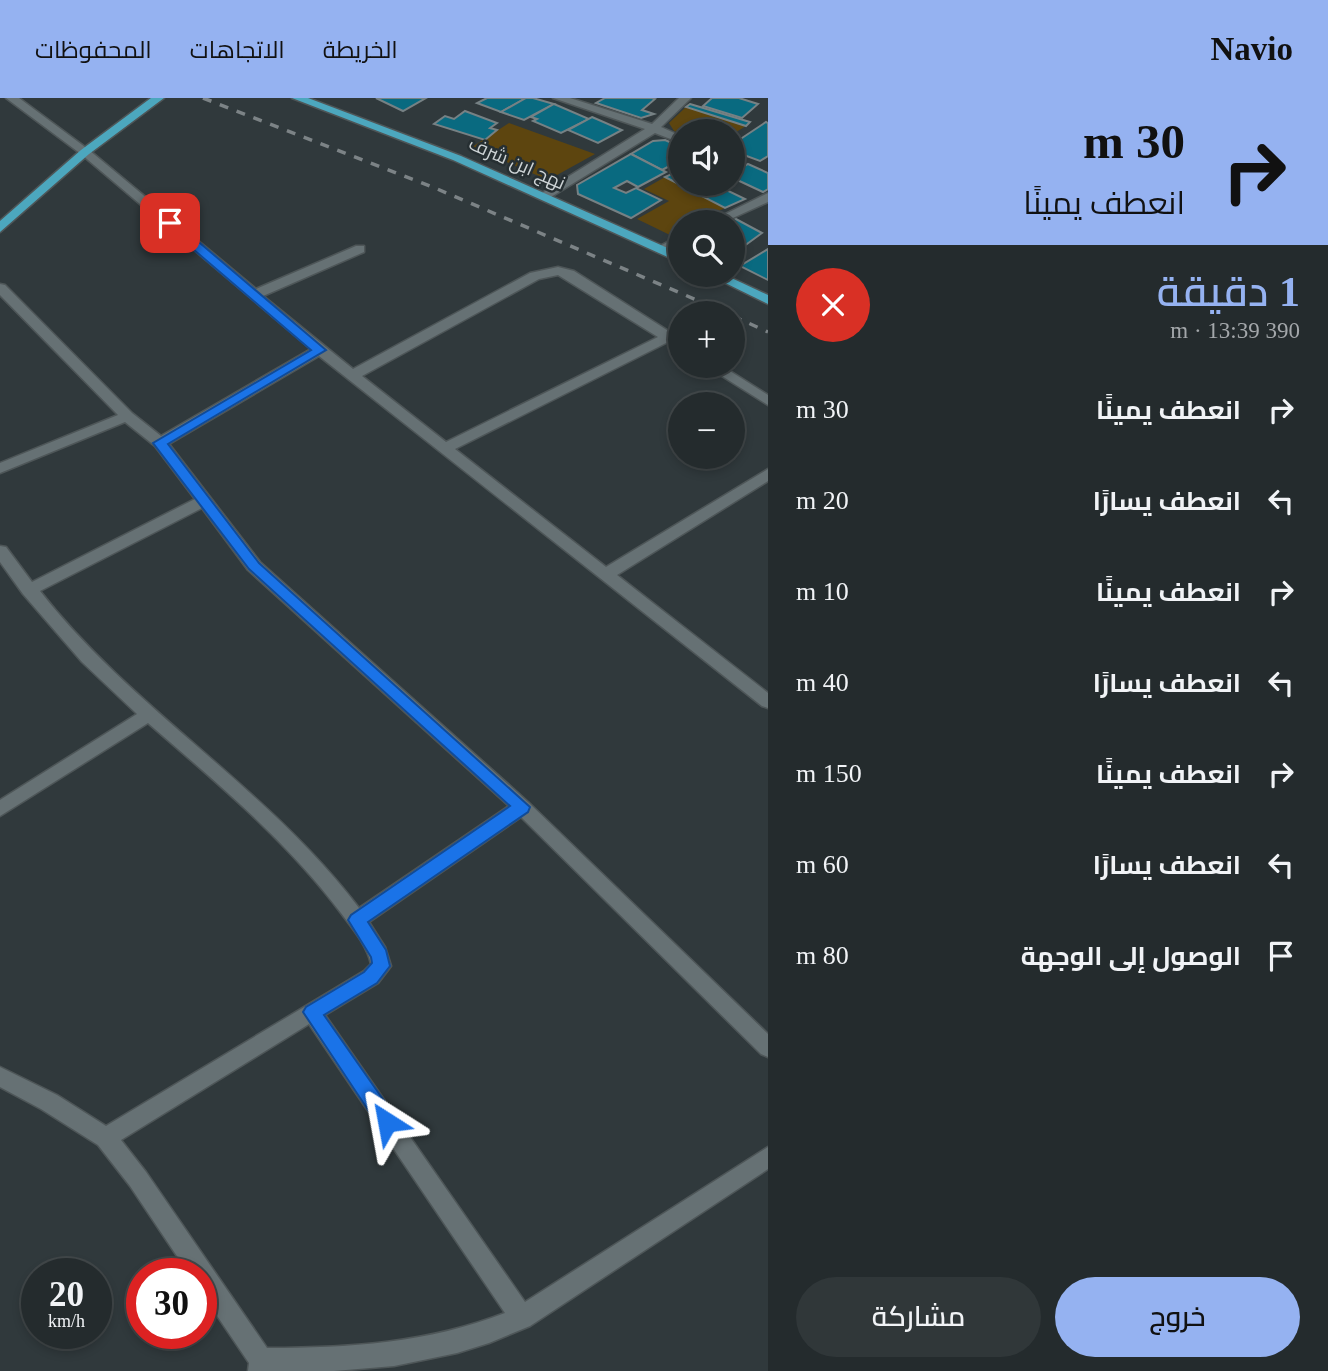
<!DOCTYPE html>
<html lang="ar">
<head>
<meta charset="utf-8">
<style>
  :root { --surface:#242b2d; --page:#303739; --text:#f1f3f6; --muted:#a3a7aa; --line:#414749; --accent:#95b2f1 }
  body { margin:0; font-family:"Times New Roman",Cairo,serif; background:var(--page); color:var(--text); direction:rtl; height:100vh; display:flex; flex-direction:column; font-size:26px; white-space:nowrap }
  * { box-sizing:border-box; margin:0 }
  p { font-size:23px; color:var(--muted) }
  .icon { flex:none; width:38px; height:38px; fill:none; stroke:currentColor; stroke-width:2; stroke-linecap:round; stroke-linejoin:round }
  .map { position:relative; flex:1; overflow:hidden; direction:ltr }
  .drawer { display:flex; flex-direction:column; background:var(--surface); width:560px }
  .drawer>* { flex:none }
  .top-card { background:#95b2f1; color:#111; overflow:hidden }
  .tools { position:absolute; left:668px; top:21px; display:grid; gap:14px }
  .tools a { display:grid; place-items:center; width:77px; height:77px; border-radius:50%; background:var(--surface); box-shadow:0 4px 10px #0003,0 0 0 2px var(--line); font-size:35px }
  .speed { position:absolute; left:21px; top:1160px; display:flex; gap:14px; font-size:35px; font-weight:700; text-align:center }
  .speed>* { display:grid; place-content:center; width:91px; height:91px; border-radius:50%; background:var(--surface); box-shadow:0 4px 10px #0003,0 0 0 2px var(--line); line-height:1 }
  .speed small { font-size:18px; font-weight:400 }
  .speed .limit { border:10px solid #d22; background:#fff; color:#111 }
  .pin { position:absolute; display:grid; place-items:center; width:60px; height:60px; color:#fff; margin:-30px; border-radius:14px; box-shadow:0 4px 10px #0006 }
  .me { position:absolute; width:77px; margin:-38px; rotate:326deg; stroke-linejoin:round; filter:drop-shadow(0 0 5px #0008) }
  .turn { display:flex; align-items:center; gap:24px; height:147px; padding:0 28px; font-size:32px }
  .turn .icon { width:91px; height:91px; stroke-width:2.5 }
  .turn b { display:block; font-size:49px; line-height:60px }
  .round { display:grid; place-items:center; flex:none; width:74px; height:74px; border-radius:37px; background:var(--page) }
  .overview { display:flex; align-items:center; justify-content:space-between; height:119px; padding:0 28px }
  h1 { font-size:42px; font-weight:600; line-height:52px; color:var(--accent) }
  .button { display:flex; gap:14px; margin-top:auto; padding:14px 28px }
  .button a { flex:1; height:80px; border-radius:42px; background:var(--accent); color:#111; font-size:28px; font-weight:600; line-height:80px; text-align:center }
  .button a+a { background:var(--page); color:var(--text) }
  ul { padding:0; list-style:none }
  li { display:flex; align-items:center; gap:21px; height:91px; padding:0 28px }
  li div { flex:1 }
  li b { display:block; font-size:26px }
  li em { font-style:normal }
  header { display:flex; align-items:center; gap:42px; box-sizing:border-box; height:98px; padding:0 35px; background:var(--accent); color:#111 }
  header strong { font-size:33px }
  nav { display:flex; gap:38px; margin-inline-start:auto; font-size:24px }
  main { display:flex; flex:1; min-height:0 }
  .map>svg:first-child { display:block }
  .green { fill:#5d450f }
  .building { fill:#096a80; stroke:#768184; stroke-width:2 }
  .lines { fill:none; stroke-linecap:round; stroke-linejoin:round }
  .minor-casing { stroke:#4e5658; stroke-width:3 }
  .major-casing { stroke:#4e5658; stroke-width:3 }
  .minor { fill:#667174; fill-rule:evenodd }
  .major { fill:#4ca7be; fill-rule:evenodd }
  .rail { stroke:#7c8386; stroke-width:3.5; stroke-dasharray:9 9; stroke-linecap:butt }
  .route { fill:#1a73e8; stroke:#114b97; stroke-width:2 }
  .labels { text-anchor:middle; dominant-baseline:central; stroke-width:5; stroke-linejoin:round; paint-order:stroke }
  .far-street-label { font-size:19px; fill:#cdd3d5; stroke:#262f32 }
</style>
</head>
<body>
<header>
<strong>Navio</strong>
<nav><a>الخريطة</a><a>الاتجاهات</a><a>المحفوظات</a></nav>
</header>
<main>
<section class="drawer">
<div class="top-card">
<div class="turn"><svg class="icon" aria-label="right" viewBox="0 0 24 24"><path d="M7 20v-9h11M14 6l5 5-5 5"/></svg><div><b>30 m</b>انعطف يمينًا</div></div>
</div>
<div class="overview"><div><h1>1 دقيقة</h1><p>390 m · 13:39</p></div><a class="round" style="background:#d93025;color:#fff"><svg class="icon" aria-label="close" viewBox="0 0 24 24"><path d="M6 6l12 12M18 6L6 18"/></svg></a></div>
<ul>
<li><svg class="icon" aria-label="right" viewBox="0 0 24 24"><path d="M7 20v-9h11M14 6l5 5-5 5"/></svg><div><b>انعطف يمينًا</b></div><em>30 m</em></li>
<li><svg class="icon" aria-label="left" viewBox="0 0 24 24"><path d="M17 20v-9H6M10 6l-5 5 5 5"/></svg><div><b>انعطف يسارًا</b></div><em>20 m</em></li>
<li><svg class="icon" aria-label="right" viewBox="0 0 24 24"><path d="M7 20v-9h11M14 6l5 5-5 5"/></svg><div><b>انعطف يمينًا</b></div><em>10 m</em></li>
<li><svg class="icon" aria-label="left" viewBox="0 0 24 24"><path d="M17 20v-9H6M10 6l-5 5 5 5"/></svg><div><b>انعطف يسارًا</b></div><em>40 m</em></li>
<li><svg class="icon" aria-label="right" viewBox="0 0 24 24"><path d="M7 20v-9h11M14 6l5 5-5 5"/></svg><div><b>انعطف يمينًا</b></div><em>150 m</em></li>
<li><svg class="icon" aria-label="left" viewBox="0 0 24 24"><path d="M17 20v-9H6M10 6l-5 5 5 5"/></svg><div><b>انعطف يسارًا</b></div><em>60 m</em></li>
<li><svg class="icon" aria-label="arrive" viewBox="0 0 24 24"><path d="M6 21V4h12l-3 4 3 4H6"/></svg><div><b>الوصول إلى الوجهة</b></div><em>80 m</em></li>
</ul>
<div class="button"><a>خروج</a><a>مشاركة</a></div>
</section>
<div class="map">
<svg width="768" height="1273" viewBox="0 0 768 1273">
  <rect width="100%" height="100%" fill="#30393c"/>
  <g class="green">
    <polygon points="686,9 746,28 733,36 733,33 681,33 681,36 674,33 669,25"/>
    <polygon points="509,25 595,56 548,82 472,49"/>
    <polygon points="665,79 725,110 696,124 681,124 681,132 670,137 637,121 669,103 644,91"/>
  </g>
  <g class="building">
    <polygon points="376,0 426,0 403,13"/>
    <polygon points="487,0 526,0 501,14 477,5"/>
    <polygon points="526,0 533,0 554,6 524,22 501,14"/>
    <polygon points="652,0 655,1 642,12 654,16 641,20 596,5 605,0"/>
    <polygon points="712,0 739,0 758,6 742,20 703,8"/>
    <polygon points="554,6 589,21 561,35 533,23 537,21 531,19"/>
    <polygon points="690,6 750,24 746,28 686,9"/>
    <polygon points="465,13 497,25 490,30 497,32 485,42 434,26 445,18 454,21"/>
    <polygon points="592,19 622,32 598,45 568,32"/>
    <polygon points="766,24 768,25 768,58 760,63 733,53 733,46"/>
    <polygon points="665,42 681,49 681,62 662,72 631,56 653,43"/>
    <polygon points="631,56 666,74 638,89 627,83 614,90 626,95 636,90 661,102 631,120 578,96 577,87"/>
    <polygon points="748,66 768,75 768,91 763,94 733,80 733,75"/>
    <polygon points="674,75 681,79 681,86 695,86 702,90 694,94 665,79"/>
    <polygon points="709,86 714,86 745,101 725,110 694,94"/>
    <polygon points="734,120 762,135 740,151 733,147 733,124 726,124"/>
    <polygon points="768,151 768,182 740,168"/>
  </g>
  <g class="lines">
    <defs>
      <g id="minor">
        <path d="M6,0H19L89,52L256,191L356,148H364V154L263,198L353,271L530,175L558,169L574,173L681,241V251L668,244L455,351L606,469L768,371V383L617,477L768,595V610L762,608L319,258L169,346L260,464L528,704L768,936V959L761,956L521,719L369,824L385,849L391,868L378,885L325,917L525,1204L768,1049V1071L530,1228L489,1245L457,1255L394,1268L334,1273H248L249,1265L201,1194V1176H189L130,1088L98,1047L41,1011L0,989V969L57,997L106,1028L364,873L371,866C367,847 352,830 341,815C286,742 217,685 148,625L0,718V702L137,616L82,564L23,496L0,464V448L6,449L32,484L195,401L155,348L125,324L0,375V365L118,317L0,197V186L5,187L132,315L161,338L311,251L81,56ZM558,177L658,239L446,344L362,278L539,181ZM202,410L248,472L509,708L359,810C267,689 133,612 40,493ZM309,926L505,1215C428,1245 349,1250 267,1250L146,1074L121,1042Z"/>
        <polygon points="553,0 570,0 652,26 679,0 691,0 661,29 681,38 681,45 655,35 546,102 542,101 542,95 645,31"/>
        <polygon points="768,95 768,104 724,124 709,124"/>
        <polygon points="681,137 681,146 660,155 654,151"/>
        <polygon points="706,268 722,268 768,297 768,307"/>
      </g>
      <g id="major">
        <polygon points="151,0 164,0 89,56 0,134 0,123 81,52"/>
        <polygon points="292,0 308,0 461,58 681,156 681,165 453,62"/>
        <polygon points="709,177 725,177 768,197 768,206"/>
      </g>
    </defs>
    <use href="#minor" class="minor-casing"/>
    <use href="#major" class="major-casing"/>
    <use href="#minor" class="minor"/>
    <use href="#major" class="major"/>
    <g class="rail">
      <polyline points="203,0 435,90 727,215"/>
      <polyline points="733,218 768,234"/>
    </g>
  </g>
  <polygon class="route" points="166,123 174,123 326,252 168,346 259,465 530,709 528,714 368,824 386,852 390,868 377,885 324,917 394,1017 397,1024 394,1030 387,1032 380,1030 303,914 306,909 364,874 372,865 371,859 348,822 351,817 510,708 249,471 153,345 311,252 166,128"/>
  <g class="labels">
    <g class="far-street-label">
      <text transform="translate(517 65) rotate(24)">نهج ابن شرف</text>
    </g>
  </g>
</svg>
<div class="tools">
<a><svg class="icon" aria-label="sound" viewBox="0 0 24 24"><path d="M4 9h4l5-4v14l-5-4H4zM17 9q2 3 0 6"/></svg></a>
<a><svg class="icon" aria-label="search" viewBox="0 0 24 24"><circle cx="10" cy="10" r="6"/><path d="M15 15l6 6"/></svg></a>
<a>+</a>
<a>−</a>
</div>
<div class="speed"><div>20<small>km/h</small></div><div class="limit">30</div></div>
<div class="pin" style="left:170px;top:125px;background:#d93025"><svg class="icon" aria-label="arrive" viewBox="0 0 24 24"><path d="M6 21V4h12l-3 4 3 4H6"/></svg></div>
<svg class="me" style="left:387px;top:1024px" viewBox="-20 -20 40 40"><path d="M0-17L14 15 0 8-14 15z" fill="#1a73e8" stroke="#fff" stroke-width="4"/></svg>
</div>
</main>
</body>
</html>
